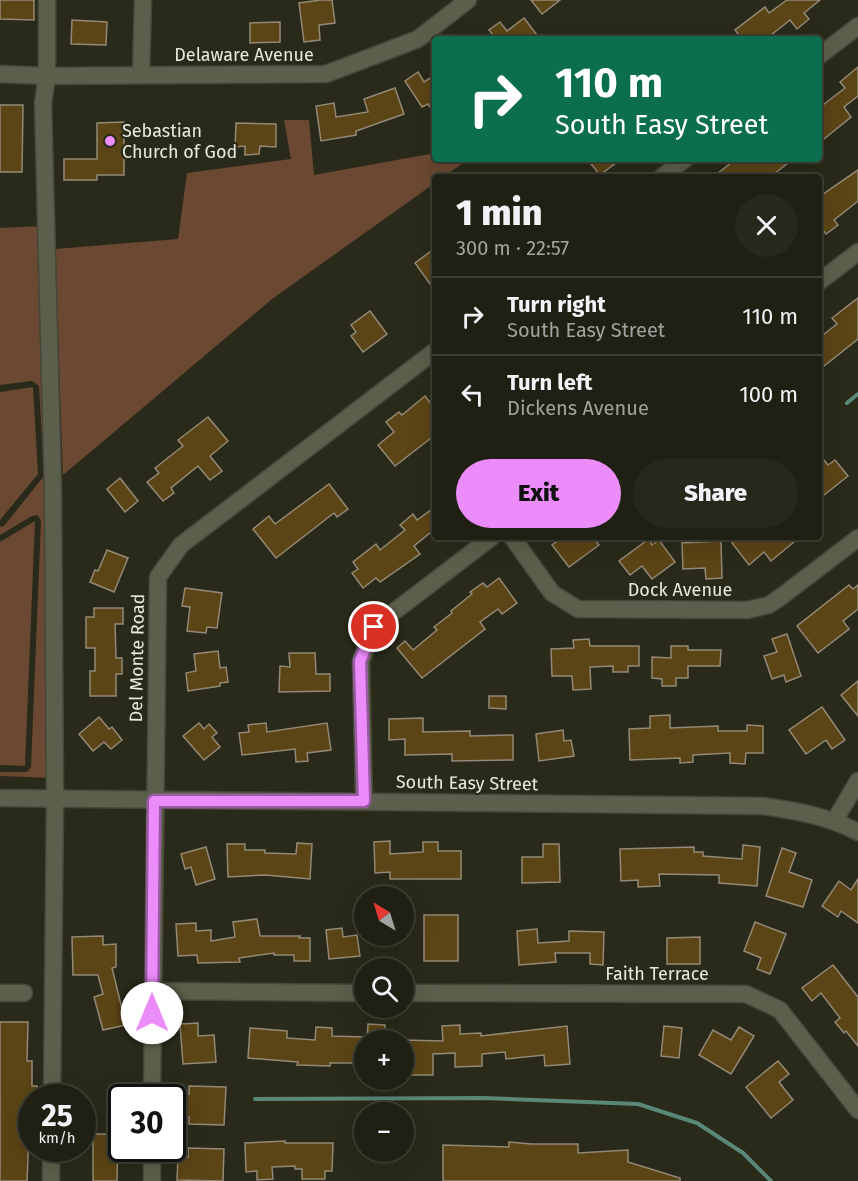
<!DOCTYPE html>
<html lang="en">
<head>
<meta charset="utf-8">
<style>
  :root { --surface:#1f2013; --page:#27281c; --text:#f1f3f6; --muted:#a1a3a0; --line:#3c3e33; --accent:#ec8cfa }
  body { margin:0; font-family:"Fira Sans",sans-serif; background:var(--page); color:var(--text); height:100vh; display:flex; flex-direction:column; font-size:22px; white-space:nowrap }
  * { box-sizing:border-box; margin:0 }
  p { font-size:20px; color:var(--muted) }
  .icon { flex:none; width:33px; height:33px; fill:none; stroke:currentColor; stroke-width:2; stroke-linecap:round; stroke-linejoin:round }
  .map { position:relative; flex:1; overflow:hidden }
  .panel { position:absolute; left:432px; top:174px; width:390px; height:366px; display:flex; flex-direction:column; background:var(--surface); border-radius:6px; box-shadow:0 6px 24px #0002,0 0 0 2px var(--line) }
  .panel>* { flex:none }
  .top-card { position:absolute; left:432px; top:36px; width:390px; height:126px; border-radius:6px; box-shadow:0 6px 24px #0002,0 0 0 2px var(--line); background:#0b6e4f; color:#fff; overflow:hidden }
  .needle { width:39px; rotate:322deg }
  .fabs { position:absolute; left:354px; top:886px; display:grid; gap:12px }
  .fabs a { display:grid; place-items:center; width:60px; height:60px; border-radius:50%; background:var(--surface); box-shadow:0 6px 24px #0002,0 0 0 2px var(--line); font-size:30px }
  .speed { position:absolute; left:18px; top:1084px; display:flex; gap:12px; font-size:30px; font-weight:700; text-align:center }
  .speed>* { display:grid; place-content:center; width:78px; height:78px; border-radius:50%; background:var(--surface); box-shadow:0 6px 24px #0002,0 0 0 2px var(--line); line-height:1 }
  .speed small { font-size:15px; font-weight:400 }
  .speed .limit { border:3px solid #111; border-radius:9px; background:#fff; color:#111 }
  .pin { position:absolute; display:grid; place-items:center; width:51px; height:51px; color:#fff; margin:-26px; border:3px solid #fff; border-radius:50%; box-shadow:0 2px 6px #0007 }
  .me { position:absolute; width:66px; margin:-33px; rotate:0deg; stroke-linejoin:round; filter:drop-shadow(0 0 4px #0008) }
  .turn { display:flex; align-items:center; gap:21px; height:126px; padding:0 24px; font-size:27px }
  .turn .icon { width:78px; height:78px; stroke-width:2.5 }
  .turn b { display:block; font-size:42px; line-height:51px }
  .round { display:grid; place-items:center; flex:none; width:63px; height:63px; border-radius:32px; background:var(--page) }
  .head { display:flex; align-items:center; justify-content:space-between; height:102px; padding:0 24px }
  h1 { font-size:36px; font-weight:800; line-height:45px }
  .cta { display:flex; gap:12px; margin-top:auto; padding:12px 24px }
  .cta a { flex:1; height:69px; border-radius:36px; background:var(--accent); color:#111; font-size:24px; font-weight:800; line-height:69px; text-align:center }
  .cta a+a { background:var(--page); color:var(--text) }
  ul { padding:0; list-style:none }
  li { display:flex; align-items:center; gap:18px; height:78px; padding:0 24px; border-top:2px solid var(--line) }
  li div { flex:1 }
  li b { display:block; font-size:22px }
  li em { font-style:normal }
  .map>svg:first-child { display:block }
  .green { fill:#6b4832 }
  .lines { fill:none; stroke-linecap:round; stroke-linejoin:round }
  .stream { stroke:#598778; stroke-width:4 }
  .building { fill:#5b4415; stroke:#938976; stroke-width:1.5 }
  .minor-casing { stroke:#454739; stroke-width:19 }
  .minor { stroke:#5c5f4b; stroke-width:16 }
  .route-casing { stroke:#995ba2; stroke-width:15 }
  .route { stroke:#ec8cfa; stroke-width:10 }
  .poi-dot { fill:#ec8cfa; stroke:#292a19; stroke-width:2 }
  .labels { text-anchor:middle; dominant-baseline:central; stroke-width:4.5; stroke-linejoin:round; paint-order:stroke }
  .street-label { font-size:18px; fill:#e8eadf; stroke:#292a19 }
  .poi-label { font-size:18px; fill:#e8eadf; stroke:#292a19; text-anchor:start }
</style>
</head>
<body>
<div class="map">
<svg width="858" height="1181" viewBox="0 0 858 1181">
  <rect width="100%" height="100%" fill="#292a19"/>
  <g class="green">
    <polygon points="284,120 309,120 314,175 435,153 435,159 469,159 443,177 435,177 435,183 272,299 63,475 55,249 178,239 187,173 291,159"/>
    <polygon points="44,226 52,778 0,776 0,772 27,772 31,767 41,520 37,515 32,516 0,535 0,527 4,526 44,476 39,386 32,381 0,385 0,228"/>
    <polygon points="33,387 38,474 0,520 0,392"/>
    <polygon points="35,521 25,766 0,765 0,542"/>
  </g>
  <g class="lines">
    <g class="stream">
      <polyline points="847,403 858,394"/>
      <polyline points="255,1099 483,1098 638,1104 697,1123 743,1153 771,1181"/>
    </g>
  </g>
  <g class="building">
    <polygon points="0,0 34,0 34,20 0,19"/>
    <polygon points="321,0 332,0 335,23 319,25 320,40 304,42 299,3"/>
    <polygon points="531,0 560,0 542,14"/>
    <polygon points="787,0 820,0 804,13 809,19 797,29 790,20 766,39 742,39 735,30 765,7 769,13"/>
    <polygon points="524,18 540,39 496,39 489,30 500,22 507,31"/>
    <polygon points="72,20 107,22 106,45 71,44"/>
    <polygon points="280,22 280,42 250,43 250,23"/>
    <polygon points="858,67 858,96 844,107 851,117 819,143 819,108 845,88 840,82"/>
    <polygon points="418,72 424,82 435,75 435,115 428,104 422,107 405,81"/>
    <polygon points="395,88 404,114 356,131 356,135 321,141 316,106 334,103 336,117 368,112 364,99"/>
    <polygon points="0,105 23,105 22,172 0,172"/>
    <polygon points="124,122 124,175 97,175 97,180 64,180 64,159 97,159 97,123"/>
    <polygon points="236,123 276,124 276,147 260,146 259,154 245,155 245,146 235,147"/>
    <polygon points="587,159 621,159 600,175"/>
    <polygon points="736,159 793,159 770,177 713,177"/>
    <polygon points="858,170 858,201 834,220 838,225 826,234 819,225 819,197"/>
    <polygon points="435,248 435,291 415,263"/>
    <polygon points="858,298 858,339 819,370 819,338 837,324 832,318"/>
    <polygon points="370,311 387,334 363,352 351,336 356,332 351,325"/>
    <polygon points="425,396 435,409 435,435 395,466 378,445 394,432 386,422 399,412 402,415"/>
    <polygon points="208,417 228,441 210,456 222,471 210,480 198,466 171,488 174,493 163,501 147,482 159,473 155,468 183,446 178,440"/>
    <polygon points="819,454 828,465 835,460 848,476 819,499"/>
    <polygon points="120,478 138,501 125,512 107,489"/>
    <polygon points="329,484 348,509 337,517 334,513 276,558 253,529 269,516 275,524"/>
    <polygon points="435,507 435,529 414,546 420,554 380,582 376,578 363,588 352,573 358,569 353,562 376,544 380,550 405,530 400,525 413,514 417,520"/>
    <polygon points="563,537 592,537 599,545 569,567 552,545"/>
    <polygon points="740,537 800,537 771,561 764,552 749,565 732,543"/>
    <polygon points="649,539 652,545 659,540 675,562 652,579 642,566 630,575 619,561"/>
    <polygon points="721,541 722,578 706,579 705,568 683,569 682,543"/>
    <polygon points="107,550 128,558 114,592 90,582 95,570 98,571"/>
    <polygon points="499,578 517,603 502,614 498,609 480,622 485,629 422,678 397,648 405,641 413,650 437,630 434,627 452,613 451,611 472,594 470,592 483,583 487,587"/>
    <polygon points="849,585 853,589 858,585 858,609 843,621 849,629 818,653 797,626"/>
    <polygon points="185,588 222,593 217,628 207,627 206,633 187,631 190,607 182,606"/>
    <polygon points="94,608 123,608 123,624 115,624 116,658 122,658 122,674 116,674 116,696 90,696 90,671 95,671 95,648 86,648 86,617 94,617"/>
    <polygon points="787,634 801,676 786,682 784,675 772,679 764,656 777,652 772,639"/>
    <polygon points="589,639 590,646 639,646 639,666 628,666 628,672 613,672 613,666 590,667 591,689 573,690 572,676 552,676 551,649 574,648 573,640"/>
    <polygon points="671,646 688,646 688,650 721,650 720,666 688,666 688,678 676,678 676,686 662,686 662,679 652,678 652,657 671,658"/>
    <polygon points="218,651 220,668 226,667 228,682 220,683 220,686 188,691 186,673 196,671 194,654"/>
    <polygon points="289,653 315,653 316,674 330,674 330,691 279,692 280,666 290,667"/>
    <polygon points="858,681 858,716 841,695"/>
    <polygon points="489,696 506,696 506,709 489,708"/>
    <polygon points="822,707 845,740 832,749 826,740 806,754 789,730"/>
    <polygon points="670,715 670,728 718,726 718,731 747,731 747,725 763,726 763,753 746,753 745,764 730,763 730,753 693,755 693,762 680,763 680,758 630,760 629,729 650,728 650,716"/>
    <polygon points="99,717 109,729 112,727 122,740 111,749 104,742 93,751 79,734"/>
    <polygon points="423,718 423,732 470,731 470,736 513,735 513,760 452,761 452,754 405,755 405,739 389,740 389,719"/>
    <polygon points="199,723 204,729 209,724 217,733 212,737 220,747 204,760 183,736"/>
    <polygon points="266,723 267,732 327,723 331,750 307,753 308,761 296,762 295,749 242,755 239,733 249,732 248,725"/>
    <polygon points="563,730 564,741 571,740 574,756 539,761 536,734"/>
    <polygon points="390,841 390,854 423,852 423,842 438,842 438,851 461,851 461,879 390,879 390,872 375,873 374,842"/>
    <polygon points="297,843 312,844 310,879 265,875 228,877 227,844 245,844 245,850 265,850 265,853 296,854"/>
    <polygon points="543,844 559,844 560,882 522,883 522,857 543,857"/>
    <polygon points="743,845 760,847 757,886 719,883 719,875 659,874 660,886 638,887 638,880 621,881 620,849 694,847 694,852 703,852 703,856 742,859"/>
    <polygon points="206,847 215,879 196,885 191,867 185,869 181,854"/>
    <polygon points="782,848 796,853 789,872 812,880 803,907 766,896"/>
    <polygon points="858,879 858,923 841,911 838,917 822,906 839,881 851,890"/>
    <rect x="424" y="915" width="34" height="46"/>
    <polygon points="257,919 260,936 300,936 299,938 310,938 310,961 294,961 294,955 274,955 274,953 239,958 240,962 198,963 197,955 178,956 176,924 196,923 196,931 211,930 211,941 235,937 233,922"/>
    <polygon points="755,922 786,934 770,974 757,969 761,958 744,951"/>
    <polygon points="342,928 343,937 357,935 360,956 329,959 326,930"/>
    <polygon points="537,929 538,943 569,941 569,931 604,932 603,965 590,964 590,953 555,953 556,962 519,965 517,931"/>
    <polygon points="103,936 103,945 116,944 116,967 112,968 126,1025 103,1030 94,997 103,994 98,975 73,975 72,937"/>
    <polygon points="700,937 700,964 667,964 667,938"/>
    <polygon points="833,965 858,997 858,1046 846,1031 844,1033 835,1022 840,1018 821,993 812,1001 802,988"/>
    <polygon points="0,1022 28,1022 27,1061 32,1061 32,1086 37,1086 37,1098 32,1098 32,1136 29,1136 27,1181 0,1181"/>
    <polygon points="198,1023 198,1036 214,1035 216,1062 183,1064 180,1024"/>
    <polygon points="368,1024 385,1025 384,1041 367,1041"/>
    <polygon points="460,1025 460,1034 481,1033 481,1036 567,1026 570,1064 545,1066 544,1055 506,1059 505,1052 482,1054 482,1066 455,1067 455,1053 433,1054 433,1075 406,1075 406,1069 404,1069 404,1040 443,1041 442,1026"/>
    <polygon points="664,1026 682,1028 679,1058 661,1056"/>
    <polygon points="316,1027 332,1028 332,1036 364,1037 364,1063 330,1063 330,1066 297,1065 298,1062 248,1058 250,1028 287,1031 287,1038 315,1040"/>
    <polygon points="739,1027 754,1036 731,1074 699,1055 713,1030 731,1040"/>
    <polygon points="778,1061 789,1074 779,1082 793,1100 771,1118 746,1087"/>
    <polygon points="189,1086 226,1087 224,1125 189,1124 189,1117 178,1117 179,1094 189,1094"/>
    <polygon points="93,1134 118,1134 117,1181 93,1181"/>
    <polygon points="285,1141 285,1143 333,1143 332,1171 325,1171 325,1179 302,1179 302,1169 295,1169 295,1166 272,1167 273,1179 257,1180 257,1171 246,1172 245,1143"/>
    <polygon points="509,1142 531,1144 578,1144 578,1153 628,1150 628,1162 680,1178 680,1181 443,1181 443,1145 509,1147"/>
    <polygon points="188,1148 224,1149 223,1181 177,1180 178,1157 188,1157"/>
  </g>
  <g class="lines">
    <defs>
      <g id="minor">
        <polyline points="47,0 47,76 43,103 53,493 55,799 52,1098"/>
        <polyline points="819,56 858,26"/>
        <polyline points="0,74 47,76 326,74 418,39 468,0"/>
        <polyline points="141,75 143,0"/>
        <polyline points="662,177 685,159"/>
        <polyline points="819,282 858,252"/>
        <polyline points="512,537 552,593 578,609 747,610 769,605 782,596 858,538"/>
        <path d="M0,798L763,806C797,811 827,816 858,832"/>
        <polyline points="364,801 361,661 374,627 492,537"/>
        <polyline points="835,820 858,781"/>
        <polyline points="152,991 364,993"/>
        <polyline points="0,993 24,993"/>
        <polyline points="404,993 746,994 780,1010 858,1110"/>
        <polyline points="152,1098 158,577 181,545 435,351"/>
        <polyline points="51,1181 51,1149"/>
        <polyline points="152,1181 152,1149"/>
      </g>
    </defs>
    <use href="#minor" class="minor-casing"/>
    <use href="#minor" class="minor"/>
  </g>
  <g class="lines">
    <defs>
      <polyline id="route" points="152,1013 154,801 364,801 360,661 374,627"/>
    </defs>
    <use href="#route" class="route-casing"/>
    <use href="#route" class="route"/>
  </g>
  <circle class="poi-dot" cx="110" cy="141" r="6"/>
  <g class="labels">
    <g class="street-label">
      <text x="244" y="55">Delaware Avenue</text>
      <text x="680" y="590">Dock Avenue</text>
      <text transform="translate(137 658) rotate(-89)">Del Monte Road</text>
      <text transform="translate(467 783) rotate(1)">South Easy Street</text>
      <text x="657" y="974">Faith Terrace</text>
    </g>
    <g class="poi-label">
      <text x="122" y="131">Sebastian<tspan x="122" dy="21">Church of God</tspan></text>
    </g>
  </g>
</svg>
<div class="fabs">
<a><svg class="needle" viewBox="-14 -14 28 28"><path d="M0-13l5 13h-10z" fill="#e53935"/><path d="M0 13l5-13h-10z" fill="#a1a3a0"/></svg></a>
<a><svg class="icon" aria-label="search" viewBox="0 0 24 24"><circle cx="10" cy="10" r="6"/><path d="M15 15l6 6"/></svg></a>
<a>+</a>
<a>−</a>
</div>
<div class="speed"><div>25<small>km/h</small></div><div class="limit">30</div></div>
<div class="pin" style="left:374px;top:627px;background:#d93025"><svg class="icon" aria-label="arrive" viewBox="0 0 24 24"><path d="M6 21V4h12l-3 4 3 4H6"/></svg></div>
<svg class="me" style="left:152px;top:1013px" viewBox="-20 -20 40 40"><circle r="19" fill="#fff"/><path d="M0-13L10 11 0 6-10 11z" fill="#ec8cfa"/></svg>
<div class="top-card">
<div class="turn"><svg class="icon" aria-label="right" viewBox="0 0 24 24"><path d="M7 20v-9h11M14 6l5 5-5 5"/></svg><div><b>110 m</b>South Easy Street</div></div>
</div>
<section class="panel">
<div class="head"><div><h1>1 min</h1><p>300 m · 22:57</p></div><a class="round"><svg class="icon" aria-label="close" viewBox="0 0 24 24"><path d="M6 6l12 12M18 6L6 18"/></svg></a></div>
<ul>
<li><svg class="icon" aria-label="right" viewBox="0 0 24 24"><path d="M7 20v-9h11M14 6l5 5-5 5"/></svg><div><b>Turn right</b><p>South Easy Street</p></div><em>110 m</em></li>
<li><svg class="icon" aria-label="left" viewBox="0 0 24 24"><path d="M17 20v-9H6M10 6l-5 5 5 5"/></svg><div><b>Turn left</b><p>Dickens Avenue</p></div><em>100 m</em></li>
</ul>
<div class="cta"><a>Exit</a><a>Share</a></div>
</section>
</div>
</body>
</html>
